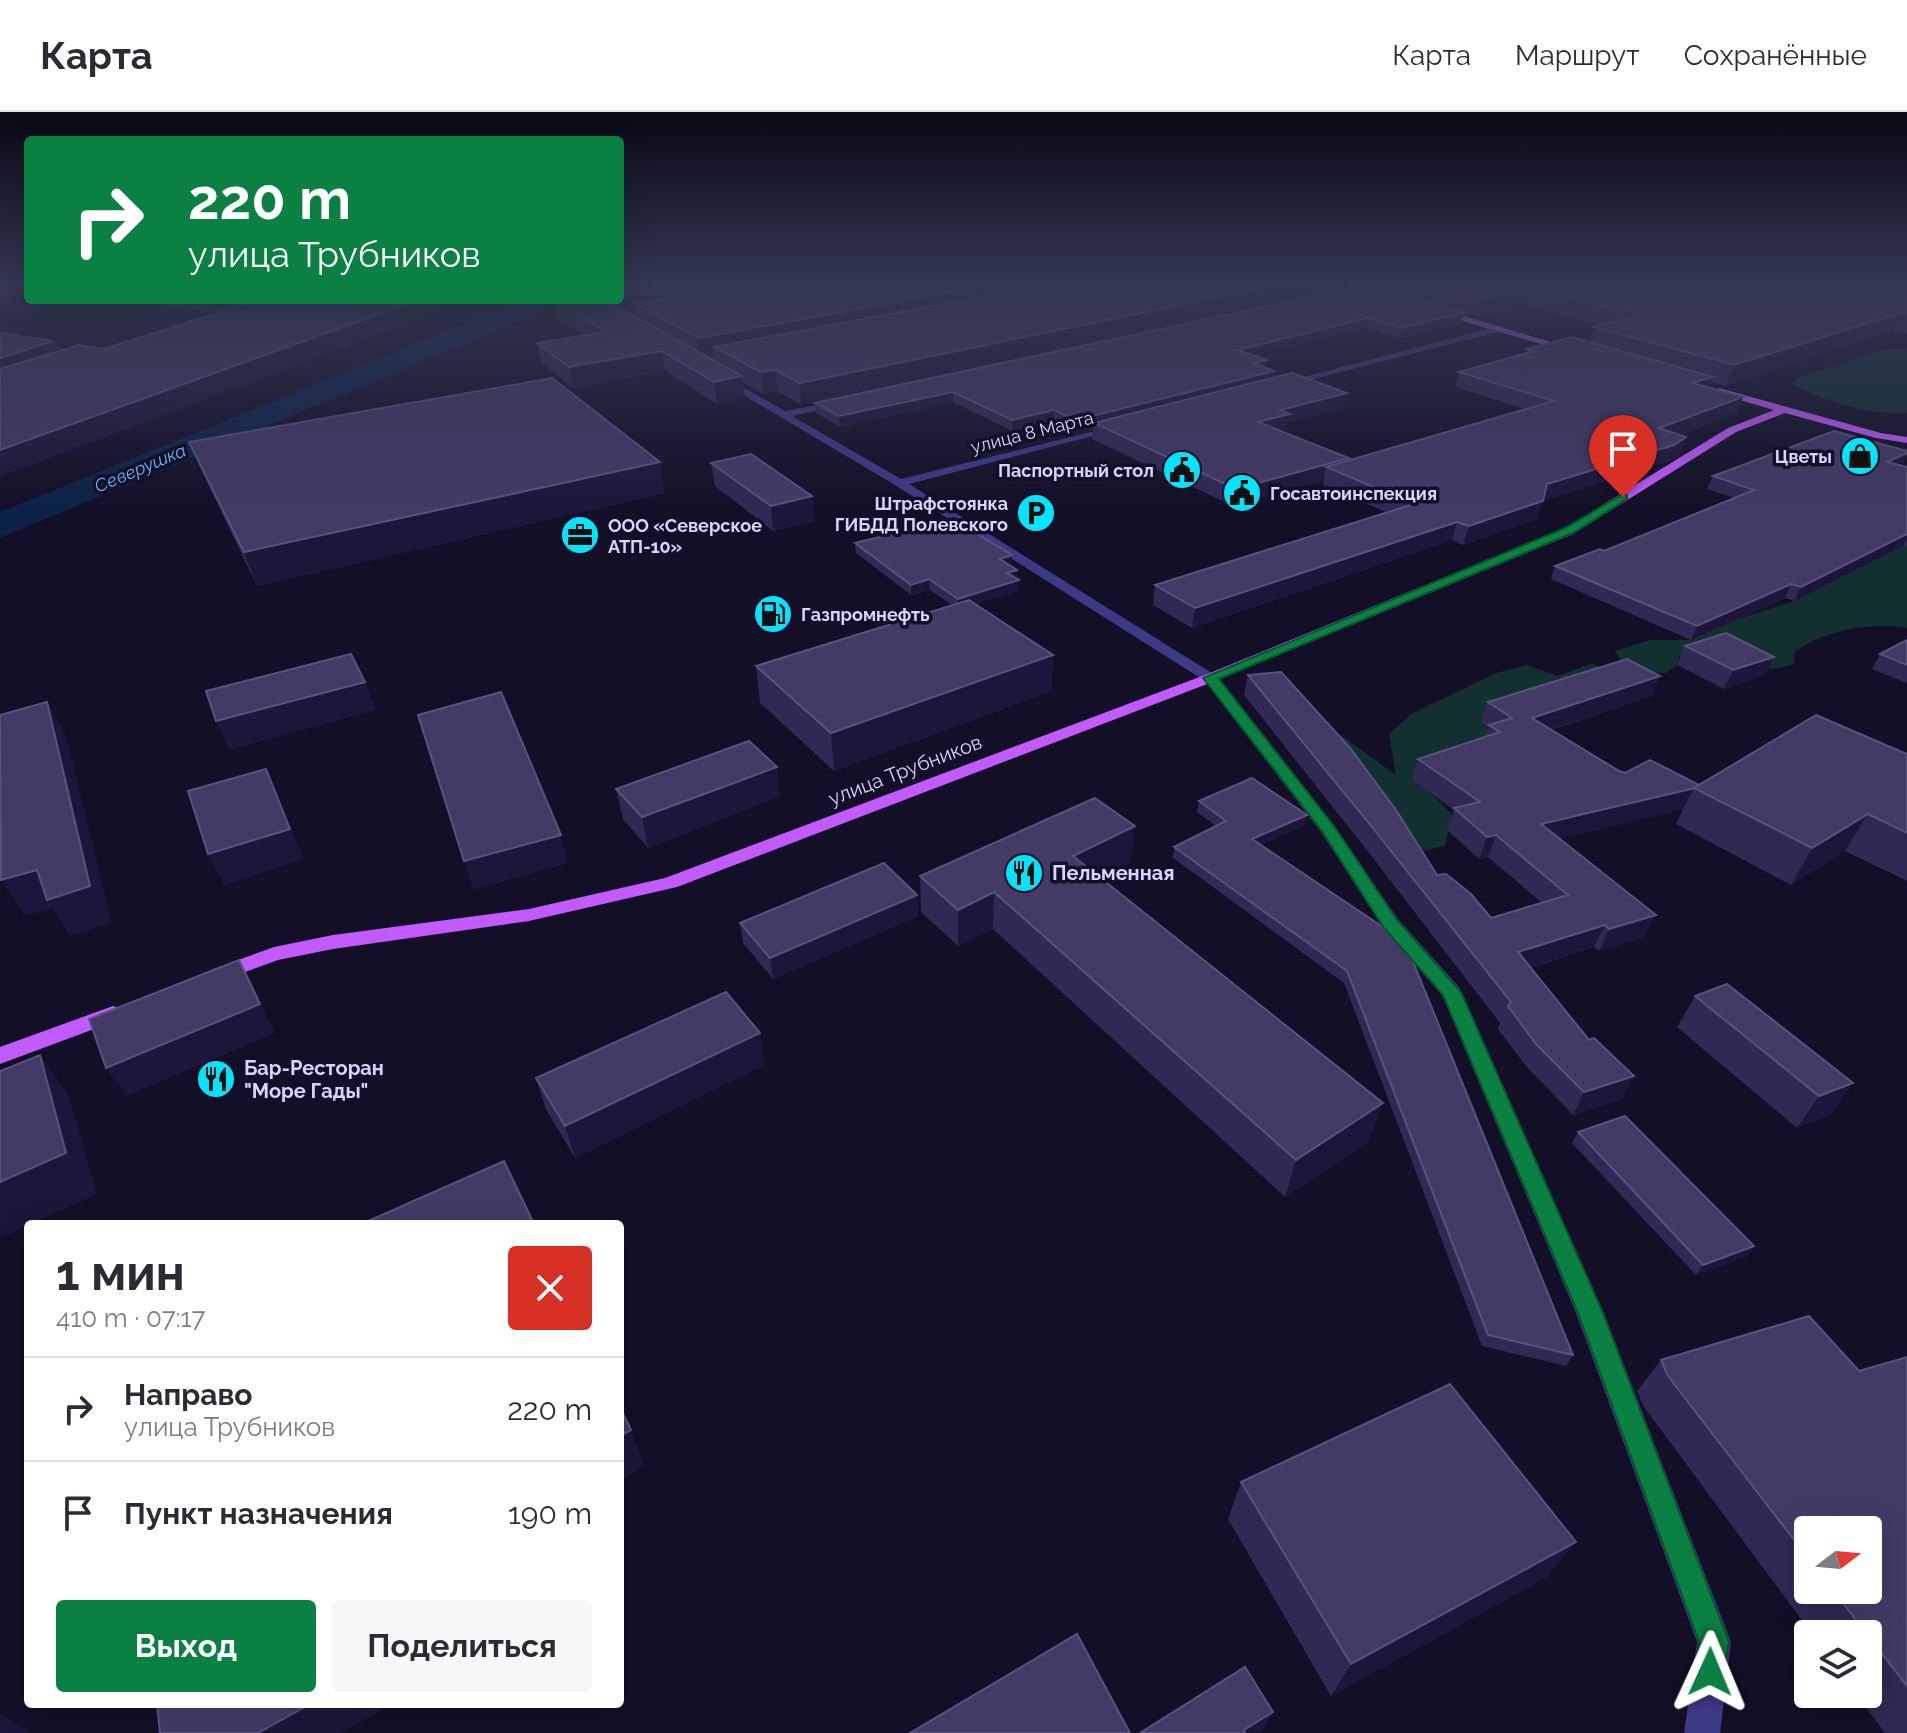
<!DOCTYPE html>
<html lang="ru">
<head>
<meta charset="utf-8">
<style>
  :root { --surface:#fff; --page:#f7f7f7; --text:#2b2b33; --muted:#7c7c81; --line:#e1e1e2; --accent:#0b8043 }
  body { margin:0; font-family:Raleway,sans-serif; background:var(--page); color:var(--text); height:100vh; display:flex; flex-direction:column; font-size:30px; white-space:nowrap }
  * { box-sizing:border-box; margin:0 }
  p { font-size:26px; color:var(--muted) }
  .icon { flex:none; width:44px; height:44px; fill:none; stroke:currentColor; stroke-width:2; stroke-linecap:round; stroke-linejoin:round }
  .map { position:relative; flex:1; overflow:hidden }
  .details { position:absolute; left:24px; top:1108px; width:600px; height:488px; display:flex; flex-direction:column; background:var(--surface); border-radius:8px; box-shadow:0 8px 32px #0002 }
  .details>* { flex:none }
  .hud { position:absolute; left:24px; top:24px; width:600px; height:168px; border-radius:8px; box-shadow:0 8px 32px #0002; background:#0b8043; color:#fff; overflow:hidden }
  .needle { width:52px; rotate:74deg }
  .buttons { position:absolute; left:1794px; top:1404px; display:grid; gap:16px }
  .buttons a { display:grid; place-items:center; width:88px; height:88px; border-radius:8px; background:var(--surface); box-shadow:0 8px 32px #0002; font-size:40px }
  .pin { position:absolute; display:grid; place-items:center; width:68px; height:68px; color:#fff; margin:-82px -34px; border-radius:50% 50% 50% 0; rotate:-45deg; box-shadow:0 0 8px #0007 }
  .pin .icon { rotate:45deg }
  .me { position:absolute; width:88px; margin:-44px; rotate:1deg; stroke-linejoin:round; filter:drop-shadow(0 0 6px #0008) }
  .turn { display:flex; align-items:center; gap:28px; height:168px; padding:0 32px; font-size:36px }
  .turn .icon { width:104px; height:104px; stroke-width:2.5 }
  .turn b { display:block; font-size:56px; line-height:68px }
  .round { display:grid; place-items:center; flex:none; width:84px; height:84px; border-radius:8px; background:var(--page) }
  .head { display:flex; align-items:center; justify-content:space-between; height:136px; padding:0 32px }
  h1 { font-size:48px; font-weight:700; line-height:60px }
  .primary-button { display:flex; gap:16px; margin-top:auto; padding:16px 32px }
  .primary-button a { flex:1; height:92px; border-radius:8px; background:var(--accent); color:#fff; font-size:32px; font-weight:700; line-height:92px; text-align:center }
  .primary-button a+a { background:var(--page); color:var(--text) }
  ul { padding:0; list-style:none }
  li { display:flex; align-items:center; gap:24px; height:104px; padding:0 32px; border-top:2px solid var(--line) }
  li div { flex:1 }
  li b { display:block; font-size:30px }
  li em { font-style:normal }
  header { display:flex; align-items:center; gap:48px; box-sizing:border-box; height:112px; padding:0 40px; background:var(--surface); border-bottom:2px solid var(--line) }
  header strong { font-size:38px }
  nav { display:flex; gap:44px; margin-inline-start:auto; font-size:28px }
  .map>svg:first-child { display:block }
  .green { fill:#12302f }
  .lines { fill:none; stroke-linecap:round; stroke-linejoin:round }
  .river { fill:#0c2248; fill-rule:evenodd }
  .minor { fill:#3d3a85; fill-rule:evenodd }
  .major { fill:#c25bff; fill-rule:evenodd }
  .wall { fill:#312854; fill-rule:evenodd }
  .shaded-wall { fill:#1d163a }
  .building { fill:#433a66; stroke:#5a527e; stroke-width:2 }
  .route { fill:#0b8043; stroke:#07532c; stroke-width:2 }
  .labels { text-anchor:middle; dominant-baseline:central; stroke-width:7; stroke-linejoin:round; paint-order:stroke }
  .far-street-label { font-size:18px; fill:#d9d4ff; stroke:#130f26 }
  .far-poi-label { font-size:18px; font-weight:bold; fill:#d9d4ff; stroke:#130f26; text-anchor:end }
  .far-water-label { font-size:18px; font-style:italic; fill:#62b6ff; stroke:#130f26 }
  .street-label { font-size:20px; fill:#d9d4ff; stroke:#130f26 }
  .poi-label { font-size:20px; font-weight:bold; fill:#d9d4ff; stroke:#130f26; text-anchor:start }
</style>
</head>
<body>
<header>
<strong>Карта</strong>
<nav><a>Карта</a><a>Маршрут</a><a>Сохранённые</a></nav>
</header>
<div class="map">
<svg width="1907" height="1621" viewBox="0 0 1907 1621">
  <rect width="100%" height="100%" fill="#130f26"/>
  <g class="green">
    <path d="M1885,237H1907V301C1872,303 1824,290 1793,272L1797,266Z"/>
    <path d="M1907,400V516C1871,510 1825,518 1795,540L1794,552L1774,557L1712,538L1679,544L1677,553L1666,561C1645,560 1625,559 1615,539L1650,528H1691L1735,508L1794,489L1878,446Z"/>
    <polygon points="1593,551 1614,568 1482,612 1505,626 1413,668 1436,686 1452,703 1445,734 1404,743 1320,608 1396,663 1389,622 1411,602 1496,561 1527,553 1557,564"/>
  </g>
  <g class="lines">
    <polygon class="river" points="523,188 559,188 555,194 0,426 0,400"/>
    <g class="minor">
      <polygon points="1499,214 1502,219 1282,275 1277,272"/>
      <polygon points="721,263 785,299 845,288 845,292 792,304 901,367 1123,312 1123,316 909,372 1215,563 1334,713 1398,807 1459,875 1604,1201 1731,1530 1720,1621 1684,1621 1697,1530 1576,1201 1442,883 1384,817 1321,720 1205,569 895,373 718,268"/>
    </g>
    <g class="major">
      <polygon points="1334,170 1347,170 1384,182 1380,184"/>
      <polygon points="1435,197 1441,197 1577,238 1569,240 1435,201"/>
      <polygon points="1719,276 1881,321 1907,325 1907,331 1876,326 1785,301 1736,320 1573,422 1215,569 677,775 529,809 333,837 278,848 218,870 211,868 207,863 211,858 274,835 333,823 529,797 665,766 1205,563 1565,416 1728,316 1774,298 1716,281"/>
      <polygon points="113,894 121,897 124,902 121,907 0,952 0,935"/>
    </g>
  </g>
  <g class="wall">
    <polygon points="1359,170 1907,170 1907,222 1894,219 1726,274 1711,270 1708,276 1743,285 1737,301 1680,323 1686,325 1680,342 1667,350 1542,389 1537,407 1463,433 1452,428 1192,516 1153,493 1155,473 1386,400 1323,373 1324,368 1233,394 1092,327 1093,314 1076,319 1054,308 1012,319 953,290 840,315 816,301 815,291 1367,173 1462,210 1400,226 1366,215 1254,243 1267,248 1265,256 1274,259 1273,266 1344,296 1288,310 1287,317 1281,319 1348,349 1524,297 1455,275 1459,260 1526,241 1527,237 1589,230 1594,215 1599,213 1525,194 1482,205"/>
    <polygon points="1347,177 801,293 777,279 763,282 743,270 744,286 717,292 665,259 573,276 542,251 537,231 584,223 558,206 554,188"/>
    <polygon points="113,188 469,188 0,364 0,221 54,229 59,239 104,237 234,196 233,194 213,201"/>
    <polygon points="189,330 665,381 257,474 202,360"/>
    <polygon points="1907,339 1907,344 1903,352 1900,353 1907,355 1907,435 1903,434 1794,489 1785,486 1691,528 1551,467 1555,454 1604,439 1735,386 1707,377 1713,364"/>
    <polygon points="711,351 812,384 814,409 773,419 715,374"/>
    <polygon points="855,431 1011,454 1017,458 1018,479 975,492 1053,543 1051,579 834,659 760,591 756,554 952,493 930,478 911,483 856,441"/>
    <polygon points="1907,528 1907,571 1872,557 1880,542"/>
    <polygon points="1685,534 1774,545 1765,563 1724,577 1677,553"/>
    <polygon points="1248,563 1437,763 1491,806 1542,791 1488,745 1479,747 1447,718 1454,698 1412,668 1418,647 1485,625 1489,616 1481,611 1488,590 1660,564 1651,584 1551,618 1625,661 1699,673 1907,642 1907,769 1845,739 1791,773 1676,712 1683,697 1560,727 1644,825 1599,839 1594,835 1530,856 1622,987 1573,1003 1526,954 1498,917 1500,911 1366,737 1244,583"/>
    <polygon points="616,677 780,684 648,736 623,707"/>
    <polygon points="1199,689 1304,713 1261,733 1405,830 1573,1243 1566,1254 1482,1234 1344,871 1173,746 1174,735 1216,714 1197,700"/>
    <polygon points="1131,750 1100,765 1369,1029 1285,1085 993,817 958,834 921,800 920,764"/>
    <polygon points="917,783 918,804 773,867 743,831 740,811"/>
    <polygon points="1695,884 1853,971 1830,1003 1797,1016 1677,915"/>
    <polygon points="760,921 764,953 575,1046 546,997 536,966"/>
    <polygon points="1578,1020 1754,1134 1747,1144 1696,1163 1572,1031"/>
    <path d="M1907,1245V1621H1885L1856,1582H1868V1522H1812L1644,1295L1637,1279L1661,1248L1859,1259ZM1808,1418L1868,1478H1808Z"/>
    <polygon points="1241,1370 1547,1465 1331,1584 1228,1407"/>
  </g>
  <g class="shaded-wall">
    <polygon points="709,170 813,170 634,191 635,202 614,206 610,188 620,188 620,186"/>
    <polygon points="1008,170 1105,170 714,235 715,244 701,247 698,226"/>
    <polygon points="1294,170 1348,170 1347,177 801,293 800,271"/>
    <polygon points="28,175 28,188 50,188 0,202 0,182"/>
    <polygon points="1530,175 1525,194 1482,205 1487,186"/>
    <polygon points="208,188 231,188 233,194 213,201"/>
    <polygon points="418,188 469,188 0,364 0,338"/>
    <polygon points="1904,200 1894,219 1726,274 1734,253"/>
    <polygon points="1464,201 1462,210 1400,226 1402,216"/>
    <polygon points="1368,206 1366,215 1237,248 1238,238"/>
    <polygon points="54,229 63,248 0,268 0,246"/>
    <polygon points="662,239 665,259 573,276 569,255"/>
    <polygon points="1267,248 1265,258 1253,251"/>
    <polygon points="775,258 777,279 763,282 761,260"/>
    <polygon points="1274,259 1272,269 1094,311 1093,314 1076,319 1076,308"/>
    <polygon points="742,264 744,286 717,292 714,270"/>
    <polygon points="1713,265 1706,280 1692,271"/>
    <polygon points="953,280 953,290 840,315 839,304"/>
    <polygon points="1347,281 1344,296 1288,310 1287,317 1256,325 1258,310 1280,298"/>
    <polygon points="1743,285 1737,301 1652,333 1659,316"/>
    <polygon points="1054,298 1054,308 1012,319 1012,308"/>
    <polygon points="1686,325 1680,342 1667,350 1542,389 1537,407 1463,433 1469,414 1547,372"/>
    <polygon points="1907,341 1907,344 1903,352 1880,362 1887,350"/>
    <polygon points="1349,346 1346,362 1326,355 1324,368 1233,394 1236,377"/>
    <polygon points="660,350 665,381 257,474 244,440"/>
    <polygon points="812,384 814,409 773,419 771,394"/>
    <polygon points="1457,410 1452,428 1192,516 1195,496"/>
    <polygon points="1907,422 1907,425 1903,434 1794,489 1801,475"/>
    <polygon points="1012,443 1011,454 1000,447"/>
    <polygon points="1017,458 1017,468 1007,461"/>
    <polygon points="929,467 930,478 911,483 911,473"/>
    <polygon points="1019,468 1018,479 958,497 958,487"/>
    <polygon points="1791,472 1785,486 1691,528 1697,514"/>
    <polygon points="1053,543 1051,579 834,659 831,621"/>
    <polygon points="1774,545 1765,563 1724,577 1733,558"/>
    <polygon points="1660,564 1651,584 1524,626 1532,606"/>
    <polygon points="365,570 376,598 229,638 216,609"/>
    <polygon points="47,590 66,624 112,810 70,824 52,796 25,804 1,768 37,758"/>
    <polygon points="777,655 780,684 648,736 642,705"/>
    <polygon points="266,657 304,747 224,773 208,742"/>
    <polygon points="1694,676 1683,697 1533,734 1541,712"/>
    <polygon points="1868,702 1845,739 1791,773 1812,736"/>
    <polygon points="1307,703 1304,713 1250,738 1252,727"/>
    <polygon points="1135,714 1131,750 1070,780 1073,744"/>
    <polygon points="561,723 568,751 473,778 464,749"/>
    <polygon points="1496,723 1488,745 1479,747 1487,725"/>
    <polygon points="994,780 993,817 958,834 958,798"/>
    <polygon points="917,783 918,804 773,867 770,846"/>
    <polygon points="1656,803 1644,825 1599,839 1609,817"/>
    <polygon points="1605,813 1594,835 1508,862 1518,840"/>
    <polygon points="239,848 275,921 126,984 106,956"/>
    <polygon points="760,921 764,953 575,1046 565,1014"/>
    <polygon points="40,943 69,984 97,1082 0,1126 0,1070"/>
    <polygon points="1634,964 1622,987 1573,1003 1584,980"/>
    <polygon points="1853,971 1830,1003 1797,1016 1819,984"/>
    <polygon points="1383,991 1369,1029 1285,1085 1296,1048"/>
    <polygon points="1754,1134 1747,1144 1696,1163 1703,1153"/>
    <polygon points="631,1318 644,1354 620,1368 620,1324"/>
    <polygon points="1576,1430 1547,1465 1331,1584 1351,1552"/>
    <polygon points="310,1592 392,1592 341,1621 258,1621"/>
    <polygon points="1273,1600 1262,1620 1243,1621 1244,1618"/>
    <polygon points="0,1601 32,1621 0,1621"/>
  </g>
  <g class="building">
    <polygon points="0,170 28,170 28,175 0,182"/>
    <polygon points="664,170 709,170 620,186 620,177"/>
    <polygon points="760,170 1008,170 698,226 634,191"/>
    <polygon points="1060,170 1294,170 800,271 775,258 761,260 714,235"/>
    <polygon points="1428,170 1907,170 1907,201 1904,200 1734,253 1594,215 1640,203 1530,175 1487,186"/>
    <polygon points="1367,173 1464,201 1402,216 1368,206 1238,238 1267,248 1253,251 1274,259 1076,308 1054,298 1012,308 953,280 839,304 815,291"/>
    <polygon points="246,188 418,188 0,338 0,257 79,233 104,237 255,189"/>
    <polygon points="555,188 610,188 611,191 742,264 714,270 662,239 569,255 537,231 606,220"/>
    <polygon points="0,221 54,229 0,246"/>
    <polygon points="1572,225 1713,265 1692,271 1743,285 1659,316 1686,325 1674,333 1547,372 1543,389 1469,414 1457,410 1195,496 1155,473 1414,392 1326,355 1554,289 1459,260 1534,239 1527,237"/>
    <polygon points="1292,261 1347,281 1280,298 1290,302 1258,310 1349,346 1236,377 1094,311"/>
    <polygon points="552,266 660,350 244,440 189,330"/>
    <polygon points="1834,319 1907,339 1907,341 1887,350 1907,355 1907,422 1801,475 1791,472 1697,514 1555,454 1600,437 1604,439 1754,378 1713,364"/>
    <polygon points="751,342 812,384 771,394 711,351"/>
    <polygon points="952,407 1012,443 1000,447 1017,458 1007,461 1019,468 958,487 929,467 911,473 855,431"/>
    <polygon points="969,488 1053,543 831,621 756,554"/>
    <polygon points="1726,521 1774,545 1733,558 1685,534"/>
    <polygon points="1907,528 1907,553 1880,542"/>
    <polygon points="351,542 365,570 216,609 206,579"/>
    <polygon points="1627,547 1660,564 1532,606 1619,659 1625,661 1650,648 1699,673 1695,676 1541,712 1656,803 1609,817 1605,813 1518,840 1589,928 1594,926 1634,964 1584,980 1536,932 1508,894 1511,890 1372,715 1248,563 1281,560 1350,636 1396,698 1437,763 1446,762 1471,782 1491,806 1568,783 1496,723 1487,725 1454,696 1480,690 1418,647 1500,620 1489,613 1512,606 1488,590"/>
    <polygon points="501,580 561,723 464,749 418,603"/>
    <polygon points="47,590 90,774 47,788 37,758 1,768 0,603"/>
    <polygon points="1816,603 1907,642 1907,721 1868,702 1812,736 1694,676"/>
    <polygon points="749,629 777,655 642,705 616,677"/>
    <polygon points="266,657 290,717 208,742 188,679"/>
    <polygon points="1252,666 1307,703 1252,727 1405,830 1573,1243 1488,1223 1347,859 1174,735 1226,709 1199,689"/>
    <polygon points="1095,686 1135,714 1073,744 1383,991 1296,1048 994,780 958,798 920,764"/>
    <polygon points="884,751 917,783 770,846 740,811"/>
    <polygon points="239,848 260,892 106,956 89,907"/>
    <polygon points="1727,872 1853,971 1819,984 1695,884"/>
    <polygon points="726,880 760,921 565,1014 536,966"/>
    <polygon points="40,943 66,1041 0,1070 0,959"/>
    <polygon points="1625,1004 1754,1134 1703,1153 1578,1020"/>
    <polygon points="504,1049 534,1112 369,1112 368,1109"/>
    <polygon points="1809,1204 1859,1259 1907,1245 1907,1574 1833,1478 1868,1478 1868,1418 1808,1418 1808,1446 1668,1264 1661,1248"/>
    <polygon points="1450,1272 1576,1430 1351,1552 1241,1370"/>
    <polygon points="620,1295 631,1318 620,1324"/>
    <polygon points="1077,1522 1130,1621 910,1621"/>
    <polygon points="1245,1555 1273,1600 1244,1618 1245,1621 1140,1621"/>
    <polygon points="157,1592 310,1592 258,1621 160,1621"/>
  </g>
  <linearGradient id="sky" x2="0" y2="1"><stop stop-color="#0a0815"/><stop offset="0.43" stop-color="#333752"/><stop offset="1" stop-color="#333752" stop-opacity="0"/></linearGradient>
  <rect width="1907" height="397" fill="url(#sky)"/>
  <polygon class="route" points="1623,382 1627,383 1627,387 1573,421 1219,567 1334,714 1397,808 1461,880 1603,1201 1729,1530 1721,1571 1710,1576 1699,1571 1694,1560 1699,1530 1578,1201 1443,883 1384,816 1322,719 1203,566 1565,416"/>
  <defs>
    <symbol id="shop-disc" viewBox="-11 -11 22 22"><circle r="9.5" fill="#00e5ff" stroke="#130f26"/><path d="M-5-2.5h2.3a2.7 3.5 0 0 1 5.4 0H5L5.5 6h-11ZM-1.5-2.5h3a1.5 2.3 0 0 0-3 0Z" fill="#111"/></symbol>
    <symbol id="civic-disc" viewBox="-11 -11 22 22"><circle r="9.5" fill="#00e5ff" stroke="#130f26"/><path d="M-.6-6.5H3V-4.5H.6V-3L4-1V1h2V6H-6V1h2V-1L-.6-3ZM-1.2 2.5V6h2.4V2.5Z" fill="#111"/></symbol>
    <symbol id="parking-disc" viewBox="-11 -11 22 22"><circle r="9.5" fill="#00e5ff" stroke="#130f26"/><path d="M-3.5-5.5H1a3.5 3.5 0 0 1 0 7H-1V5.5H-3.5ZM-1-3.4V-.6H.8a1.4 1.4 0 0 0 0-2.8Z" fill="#111"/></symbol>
    <symbol id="office-disc" viewBox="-11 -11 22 22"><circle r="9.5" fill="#00e5ff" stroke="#130f26"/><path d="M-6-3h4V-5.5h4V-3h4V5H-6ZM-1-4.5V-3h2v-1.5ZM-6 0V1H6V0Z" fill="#111"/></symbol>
    <symbol id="fuel-disc" viewBox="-11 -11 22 22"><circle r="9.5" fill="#00e5ff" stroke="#130f26"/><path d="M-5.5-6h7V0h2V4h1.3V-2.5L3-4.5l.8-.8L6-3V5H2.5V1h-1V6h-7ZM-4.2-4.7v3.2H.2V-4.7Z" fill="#111"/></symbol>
    <symbol id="restaurant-disc" viewBox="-11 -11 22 22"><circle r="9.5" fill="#00e5ff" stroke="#130f26"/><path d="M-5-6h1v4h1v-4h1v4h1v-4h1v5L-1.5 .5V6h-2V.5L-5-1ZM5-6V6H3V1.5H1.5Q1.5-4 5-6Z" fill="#111"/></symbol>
  </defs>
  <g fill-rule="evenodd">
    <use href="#shop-disc" x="1838" y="322" width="44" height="44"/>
    <use href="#civic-disc" x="1160" y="336" width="44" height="44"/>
    <use href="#civic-disc" x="1220" y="359" width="44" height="44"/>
    <use href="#parking-disc" x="1014" y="379" width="44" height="44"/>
    <use href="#office-disc" x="558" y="401" width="44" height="44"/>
    <use href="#fuel-disc" x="751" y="480" width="44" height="44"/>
    <use href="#restaurant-disc" x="1002" y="739" width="44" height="44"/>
    <use href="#restaurant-disc" x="194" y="945" width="44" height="44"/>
  </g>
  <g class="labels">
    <g class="far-street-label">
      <text transform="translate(1032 320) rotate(-14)">улица 8 Марта</text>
    </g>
    <g class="far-poi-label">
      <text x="1832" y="344">Цветы</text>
      <text x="1154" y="358">Паспортный стол</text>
      <text x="1270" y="381" text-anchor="start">Госавтоинспекция</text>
      <text x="1008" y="391">Штрафстоянка<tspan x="1008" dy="21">ГИБДД Полевского</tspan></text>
      <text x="608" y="413" text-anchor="start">ООО «Северское<tspan x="608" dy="21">АТП-10»</tspan></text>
      <text x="801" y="502" text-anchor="start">Газпромнефть</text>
    </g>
    <g class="far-water-label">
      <text transform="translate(140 356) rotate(-23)">Северушка</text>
    </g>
    <g class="street-label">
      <text transform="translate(905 658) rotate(-21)">улица Трубников</text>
    </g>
    <g class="poi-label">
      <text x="1052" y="761">Пельменная</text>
      <text x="244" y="956">Бар-Ресторан<tspan x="244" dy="23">"Море Гады"</tspan></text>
    </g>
  </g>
</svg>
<div class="buttons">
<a><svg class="needle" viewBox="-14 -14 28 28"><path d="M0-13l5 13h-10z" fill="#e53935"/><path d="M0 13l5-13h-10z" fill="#7c7c81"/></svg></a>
<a><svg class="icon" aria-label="layers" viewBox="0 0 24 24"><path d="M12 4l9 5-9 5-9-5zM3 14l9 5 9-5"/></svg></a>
</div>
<div class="pin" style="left:1623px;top:385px;background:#d93025"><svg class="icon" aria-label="arrive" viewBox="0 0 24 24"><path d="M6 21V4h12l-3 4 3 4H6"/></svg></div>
<svg class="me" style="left:1710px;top:1560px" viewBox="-20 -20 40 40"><path d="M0-17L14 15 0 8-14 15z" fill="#0b8043" stroke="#fff" stroke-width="4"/></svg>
<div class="hud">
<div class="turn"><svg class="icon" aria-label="right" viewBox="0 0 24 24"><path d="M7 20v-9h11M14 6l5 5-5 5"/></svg><div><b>220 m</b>улица Трубников</div></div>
</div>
<section class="details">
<div class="head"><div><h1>1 мин</h1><p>410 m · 07:17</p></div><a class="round" style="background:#d93025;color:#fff"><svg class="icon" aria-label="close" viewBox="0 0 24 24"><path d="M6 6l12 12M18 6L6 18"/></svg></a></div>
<ul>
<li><svg class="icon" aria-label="right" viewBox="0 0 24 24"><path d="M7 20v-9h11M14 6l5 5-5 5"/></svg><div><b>Направо</b><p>улица Трубников</p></div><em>220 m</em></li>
<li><svg class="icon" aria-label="arrive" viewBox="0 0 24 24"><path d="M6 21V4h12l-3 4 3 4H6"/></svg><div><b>Пункт назначения</b></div><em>190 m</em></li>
</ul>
<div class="primary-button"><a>Выход</a><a>Поделиться</a></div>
</section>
</div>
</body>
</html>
